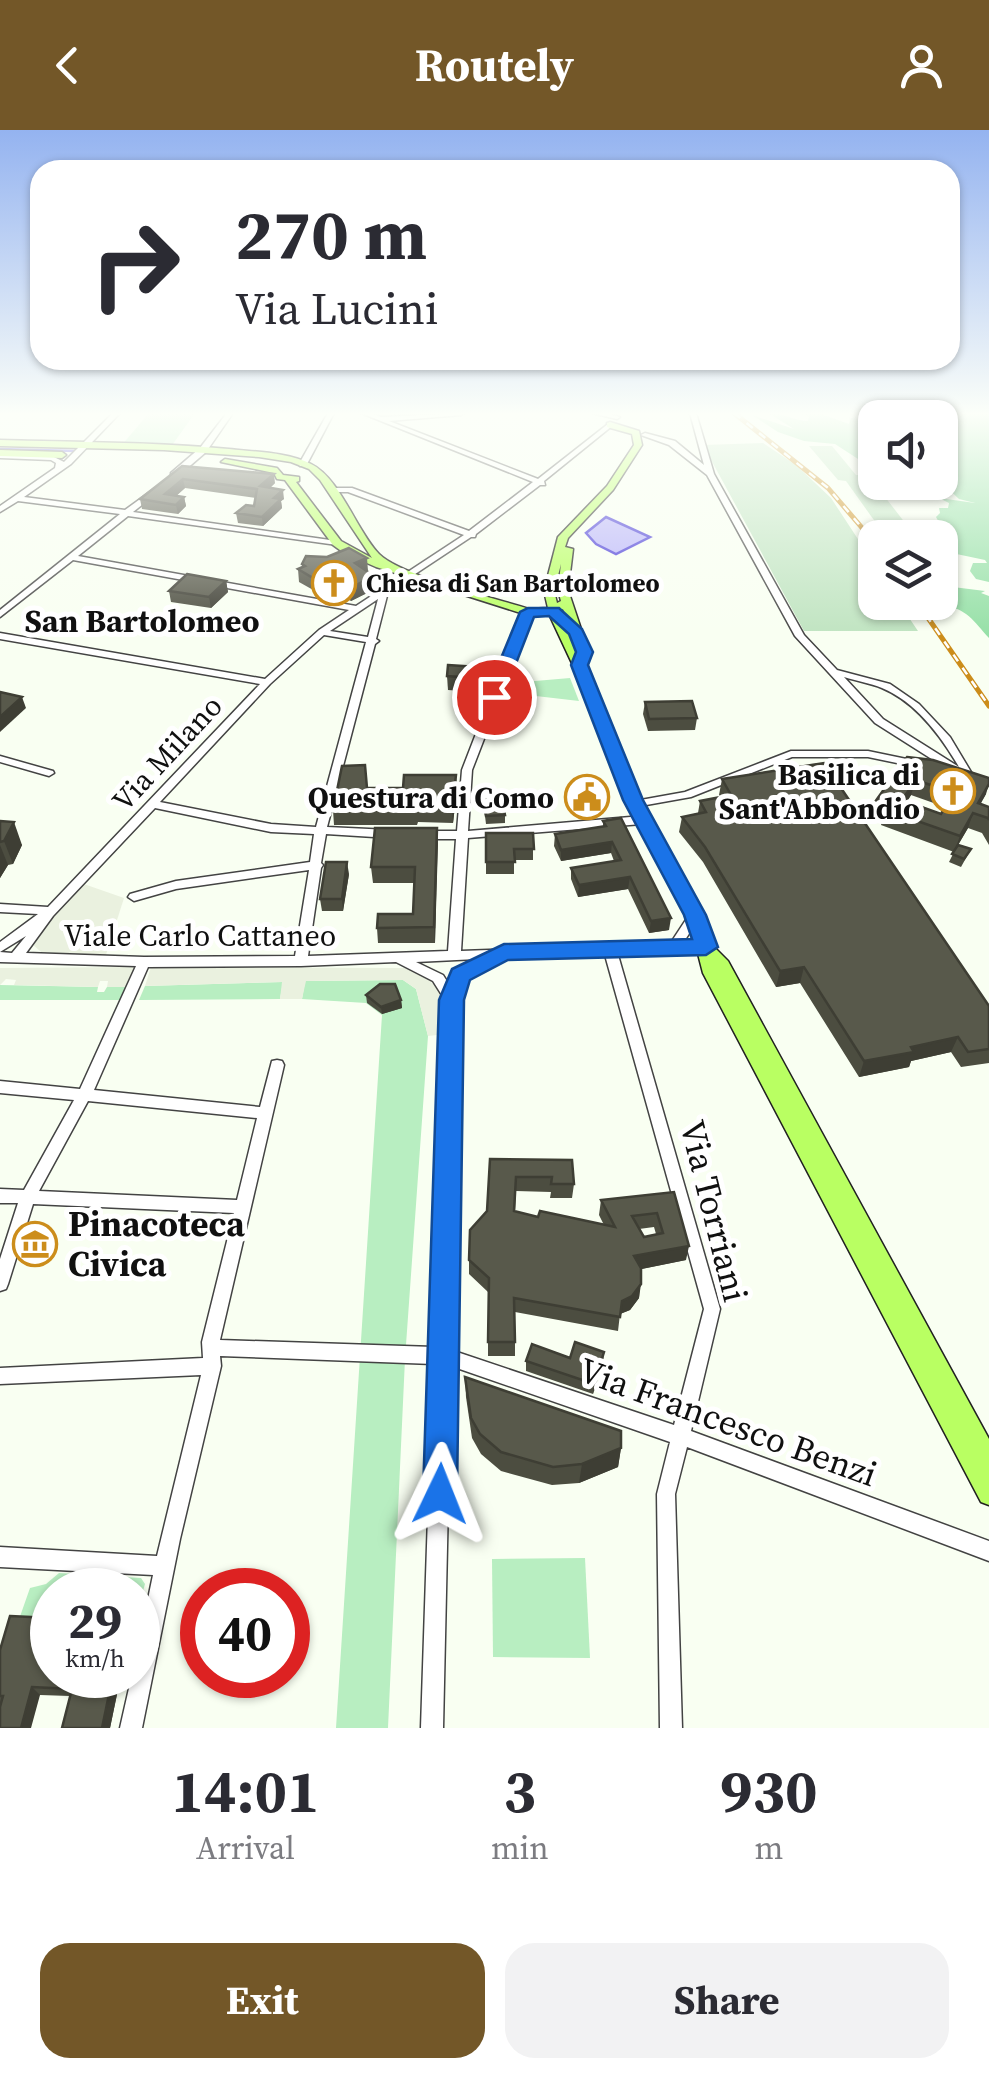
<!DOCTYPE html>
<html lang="en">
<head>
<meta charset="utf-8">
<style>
  :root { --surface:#fff; --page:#f2f2f3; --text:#2b2b33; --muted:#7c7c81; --accent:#735728 }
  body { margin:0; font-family:"Source Serif 4",serif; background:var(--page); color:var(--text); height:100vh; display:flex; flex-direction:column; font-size:38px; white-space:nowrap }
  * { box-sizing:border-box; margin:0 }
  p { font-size:32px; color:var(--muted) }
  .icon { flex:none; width:55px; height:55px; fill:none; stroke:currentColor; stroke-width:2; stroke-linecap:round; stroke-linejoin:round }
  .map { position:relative; height:1598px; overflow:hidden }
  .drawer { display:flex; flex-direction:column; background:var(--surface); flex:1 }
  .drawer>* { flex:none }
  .top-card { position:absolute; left:30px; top:30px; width:930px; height:210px; border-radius:30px; box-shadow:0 2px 8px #0004; background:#fff; color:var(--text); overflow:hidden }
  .tools { position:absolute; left:858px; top:270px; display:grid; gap:20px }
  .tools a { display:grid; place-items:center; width:100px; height:100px; border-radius:20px; background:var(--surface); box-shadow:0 2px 8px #0004; font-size:50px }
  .speed { position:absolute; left:30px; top:1438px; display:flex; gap:20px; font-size:50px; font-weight:700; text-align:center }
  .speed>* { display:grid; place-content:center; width:130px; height:130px; border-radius:50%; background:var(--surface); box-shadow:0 2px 8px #0004; line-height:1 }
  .speed small { font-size:25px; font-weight:400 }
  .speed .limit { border:15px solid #d22; background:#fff; color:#111 }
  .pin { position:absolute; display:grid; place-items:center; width:85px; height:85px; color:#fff; margin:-42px; border:5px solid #fff; border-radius:50%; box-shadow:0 2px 10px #0007 }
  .me { position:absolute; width:110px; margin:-55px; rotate:2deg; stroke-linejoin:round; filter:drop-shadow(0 0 8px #0008) }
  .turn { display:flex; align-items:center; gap:35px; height:210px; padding:0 40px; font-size:45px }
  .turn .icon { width:130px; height:130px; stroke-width:2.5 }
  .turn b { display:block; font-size:70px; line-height:85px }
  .eta { display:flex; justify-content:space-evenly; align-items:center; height:170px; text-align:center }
  .eta b { font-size:60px; font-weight:700; line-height:70px }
  .action { display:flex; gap:20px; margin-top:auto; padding:20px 40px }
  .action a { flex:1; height:115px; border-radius:30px; background:var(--accent); color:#fff; font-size:40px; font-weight:700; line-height:115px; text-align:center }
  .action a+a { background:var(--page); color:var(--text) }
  header { display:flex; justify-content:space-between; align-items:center; height:130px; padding:0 40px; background:var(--accent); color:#fff; font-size:45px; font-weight:700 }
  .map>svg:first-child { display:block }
  .green { fill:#b8eec1 }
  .forest { fill:#96e0a7 }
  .cemetery { fill:#c0e4c1 }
  .plaza { fill:#eaf1df }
  .water { fill:#b7b2fb; stroke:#4233d8; stroke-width:2.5 }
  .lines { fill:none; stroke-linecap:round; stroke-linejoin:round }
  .stream { stroke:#4233d8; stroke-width:2.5 }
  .minor-casing { stroke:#434343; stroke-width:3 }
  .major-casing { stroke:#212121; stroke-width:3 }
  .minor { fill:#fff; fill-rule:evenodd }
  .major { fill:#b9ff62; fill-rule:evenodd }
  .rail-casing { stroke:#cc8d1b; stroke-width:5 }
  .rail { stroke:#fff; stroke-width:2.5; stroke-dasharray:8; stroke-linecap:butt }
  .wall { fill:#4c4d40; fill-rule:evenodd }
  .shaded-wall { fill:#3e3e34 }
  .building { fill:#58594b; stroke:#3e3e34; stroke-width:2.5; fill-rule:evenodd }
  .route { fill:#1a73e8; stroke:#114b97; stroke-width:2.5 }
  .labels { text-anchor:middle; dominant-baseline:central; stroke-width:10; stroke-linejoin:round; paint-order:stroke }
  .far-poi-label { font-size:25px; font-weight:bold; fill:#101010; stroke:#fff; text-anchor:start }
  .street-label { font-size:30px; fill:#101010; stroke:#fff }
  .poi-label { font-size:30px; font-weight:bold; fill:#101010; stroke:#fff; text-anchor:end }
  .far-district-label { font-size:32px; font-weight:bold; fill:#101010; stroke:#fff }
  .near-street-label { font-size:35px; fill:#101010; stroke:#fff }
  .near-poi-label { font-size:35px; font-weight:bold; fill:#101010; stroke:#fff; text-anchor:start }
</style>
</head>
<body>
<header><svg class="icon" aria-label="back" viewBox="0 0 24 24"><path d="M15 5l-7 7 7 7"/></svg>Routely<svg class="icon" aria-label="person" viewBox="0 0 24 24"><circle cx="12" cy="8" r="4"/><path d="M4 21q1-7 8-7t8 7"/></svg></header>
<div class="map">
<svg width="989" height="1598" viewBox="0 0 989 1598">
  <rect width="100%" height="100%" fill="#f9fff2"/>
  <g class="green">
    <polygon points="149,283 195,283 170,318 121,316"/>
    <polygon points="570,548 579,571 510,563 512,553"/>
    <polygon points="403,850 416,859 428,906 405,1229 388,1598 336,1598 382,885 366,873 302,869 305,851"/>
    <polygon points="283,852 280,869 139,870 145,856"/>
    <polygon points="0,855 98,857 97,862 104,862 107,857 129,857 123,870 0,870"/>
    <polygon points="585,1428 590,1528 493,1527 492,1429"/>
    <polygon points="59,1443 141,1448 145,1454 138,1479 138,1460 52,1460 52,1496 17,1495 30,1458 46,1454"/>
  </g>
  <g class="forest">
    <path d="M768,283C784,283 795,291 808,291L809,286L799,283H819L849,294L851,288L856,287L875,305V340L835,314L804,311L778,302L752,285L794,299Z"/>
    <polygon points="874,283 989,283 989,452 976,449 970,441 973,433 987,433 985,430 947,422 949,418 939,407 939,403 945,403 936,387 940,383 939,378 948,378 949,373 939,368 975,373 959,369 940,351 940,288 878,287"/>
    <path d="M953,457L985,461L981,463L989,466V508C973,491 965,475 939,477L935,473L940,472V458L954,464Z"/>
  </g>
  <g class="cemetery">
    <polygon points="763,313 796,335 831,368 875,435 875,472 899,473 918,501 804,501 703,315"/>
    <polygon points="809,316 832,316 856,345 868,345 916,407 886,407 846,351 838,350"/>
  </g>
  <g class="plaza">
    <polygon points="81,753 124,768 104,831 50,830 30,812"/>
    <polygon points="135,837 129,857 107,857 108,851 100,851 98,857 14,855 16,850 6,849 0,855 0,838"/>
    <polygon points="151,837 405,838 423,845 436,856 443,874 446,904 428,906 416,859 403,850 306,851 302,869 280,869 282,852 145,856"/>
  </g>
  <polygon class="water" points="606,387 650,407 616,424 596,414 586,403"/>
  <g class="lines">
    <polyline class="stream" points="0,319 76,321"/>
    <defs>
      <g id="minor">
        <path d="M113,283H120L71,334L24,367L125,380L154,359L158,361L157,363L133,382L337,411L341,413L337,415L128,386L78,426L356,476L464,405L348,362H329V358H352L469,401L533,352L361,283H370L381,287L464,283L461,285L389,291L538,349L608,294H612V296L544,351L545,355H540L476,404L475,407H471L388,462L376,509L379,511L375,514L327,697L390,700L396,704L390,708L326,704L321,733L323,735L321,738L308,826L448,821L456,709H420L414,705L420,701H457L462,640L523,482L531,480L533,482L472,640L468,701L642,686L648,690L642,694L468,708L461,821L670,814L691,782L695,781L701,785L683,813L710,814L712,817L710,820L618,825L720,1179L691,1301L989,1411V1431L687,1317L675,1364L682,1598H660L657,1364L670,1312L451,1236L443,1598H421L433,1234L220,1226L221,1236L180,1409L142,1598H120L132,1545H138V1517L153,1445L0,1437V1417L157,1426L201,1245L0,1254V1238L203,1228L202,1212L234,1083L33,1074L8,1154L6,1159L0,1161V1129L18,1073H0V1059L24,1060L74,970L0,963V951L80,959L136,836L0,832V812L38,784L0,782V774L48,777L260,554L0,509V503L265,549L319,500L349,480L73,430L0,487V480L120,384L18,371L0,382V376L55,338L56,333L51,330L0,328V324L52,326L64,332ZM378,469L368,507L330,501ZM324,505L366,512L316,697L271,694L160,672L270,554ZM155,678L271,702L314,704L310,732L176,751L130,764L128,767L134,771L176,759L309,740L295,826L144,827L26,823L53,786ZM26,806L12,823L0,822ZM605,825L704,1179L674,1295L451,1220L459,870L466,848L496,829ZM477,829L455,842L450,856L443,845L416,832ZM396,832L433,851L445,870L434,1217L220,1210L284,935L282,931L277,930L272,931L260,977L94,960L148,837L301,836ZM88,971L257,988L237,1070L39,1061Z"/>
        <polygon points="227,283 233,283 206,322 177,347 171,347 171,343 200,318"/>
        <polygon points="328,283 334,283 307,334 300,336 299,334"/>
        <polygon points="592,283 605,283 620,287 617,289"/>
        <path d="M690,283H696L714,344L804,505L837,540L890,554L919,574L950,607L974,647L973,649L960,647L875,593L795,506L707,345L669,315L641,305L645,303L675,311L704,335ZM844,547C857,551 870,553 882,558C916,572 941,606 959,637L883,589Z"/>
        <polygon points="791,621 868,621 921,632 926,635 921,638 868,627 792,627 691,667 635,677 629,674 635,671 685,662"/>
        <polygon points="0,626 53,641 54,643 49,646 0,632"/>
      </g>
      <g id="major">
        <path d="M610,292L639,301L642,315L613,360L568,408L565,417L573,419L568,460L582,502L580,504H572L570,502L563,479L559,482L560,487L590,546L642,674L702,785L710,813L728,831L989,1309V1375L981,1372L703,843L688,785L628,674L578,546L549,484H524L376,437L344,423L333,415L285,350L277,349L274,343L221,332L225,329L277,338L283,345L299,347V351L296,352L341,411L372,428L320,350L309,339L291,332L259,327L164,320L0,316V310C76,312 153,312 229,319C255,322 287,322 311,334C340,348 356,400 379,424C401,446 495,468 529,479L548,478L544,461L558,407L607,356L634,315L632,304L607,297V293ZM561,434L558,460L561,471L557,473L554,461Z"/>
        <polygon points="0,320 62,322 66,325 62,328 0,326"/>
      </g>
    </defs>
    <use href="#minor" class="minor-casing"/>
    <use href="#major" class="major-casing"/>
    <use href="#minor" class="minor"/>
    <use href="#major" class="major"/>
    <defs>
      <g id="rail">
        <polyline points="734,283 828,358 875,413"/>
        <polyline points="917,472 989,576"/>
      </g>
    </defs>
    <use href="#rail" class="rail-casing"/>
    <use href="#rail" class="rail"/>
  </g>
  <g class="wall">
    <polygon points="182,336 275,353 270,358 284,369 281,371 282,378 263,396 238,393 236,383 254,376 256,368 185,358 176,366 184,367 186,376 178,384 142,379 140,369"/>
    <polygon points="302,434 368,441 367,441 374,446 375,459 351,471 323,457 315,461 299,452 298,439 302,437"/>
    <polygon points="226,451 228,462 211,478 171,472 169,461"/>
    <polygon points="492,538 492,553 488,563 448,560 447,546"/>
    <polygon points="645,572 697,588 695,600 648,601 643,584"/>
    <path d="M907,627L986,664L980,674L989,677V715L982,703L968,698L958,715L971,719L961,737L949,732L954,722L881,695L882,691L870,687L875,672ZM911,665L945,677L941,684L907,672Z"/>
    <polygon points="722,649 989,876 989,933 961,937 951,922 911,931 909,937 859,947 800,853 776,857 703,732 679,702 682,687 698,683 700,671 721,667 719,665"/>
    <polygon points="367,658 457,659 453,693 418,692 417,695 334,695 333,680"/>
    <polygon points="483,670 505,685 505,693 486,694"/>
    <polygon points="0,691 22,715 13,734 8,735 0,748"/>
    <polygon points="603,691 669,800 649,803 628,759 578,767 571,749 571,738 614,731 611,723 561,731 554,716 555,704 603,697"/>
    <polygon points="437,698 435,813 378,813 377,798 413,784 414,753 373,753 371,737"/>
    <polygon points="486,703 533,703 533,730 514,730 514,744 486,744"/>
    <polygon points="349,744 343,781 322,781 320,769"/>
    <polygon points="366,865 401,870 402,878 382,884 367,873"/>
    <path d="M490,1029L574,1054L572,1068H550L551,1062L516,1061L515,1082L538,1087L604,1095L599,1085L601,1070L674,1062L686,1130L641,1139L639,1168L630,1180L620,1184L618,1201L515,1182V1226H488V1162L469,1144V1130L487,1081ZM654,1097L656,1104L644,1107L639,1099Z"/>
    <polygon points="570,1228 603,1233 593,1264 526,1241 526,1231"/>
    <polygon points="465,1247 621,1318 618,1337 579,1353 552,1355 501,1341 481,1324 472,1308 466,1267"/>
    <polygon points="0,1520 52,1545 121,1545 110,1598 70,1566 40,1565 0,1574"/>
  </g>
  <g class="shaded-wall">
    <polygon points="274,344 275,353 262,365 260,356"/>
    <polygon points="183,349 185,358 167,374 165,364"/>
    <polygon points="283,360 284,369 281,371 282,378 263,396 262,387 274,368"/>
    <polygon points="184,367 186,376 178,384 176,375"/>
    <polygon points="367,428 368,441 356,446 355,433"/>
    <polygon points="322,444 323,457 315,461 313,448"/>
    <polygon points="374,446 375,459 351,471 350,458"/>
    <polygon points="226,451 228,462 211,478 209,467"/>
    <polygon points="492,538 492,553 488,563 488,549"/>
    <polygon points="22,567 26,578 0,602 0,587"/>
    <polygon points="456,645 457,659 453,693 452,679"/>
    <polygon points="916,650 911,665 898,685 902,670"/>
    <polygon points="989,654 986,664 975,684 978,673"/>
    <polygon points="973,683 968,698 954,722 960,706"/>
    <polygon points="14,692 22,715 13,734 4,711"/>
    <polygon points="437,698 438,713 435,813 434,797"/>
    <polygon points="612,712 611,723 561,731 561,720"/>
    <polygon points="0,715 8,735 0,748"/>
    <polygon points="347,732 349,744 343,781 342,769"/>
    <polygon points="630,747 628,759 578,767 579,755"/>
    <polygon points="671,788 669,800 649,803 651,791"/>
    <polygon points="804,837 800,853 776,857 780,841"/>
    <polygon points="401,870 402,878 382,884 381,877"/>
    <polygon points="958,907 951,922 911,931 909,937 859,947 864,931 911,917"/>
    <polygon points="689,1116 686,1130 632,1141 634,1126"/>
    <polygon points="641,1154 639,1168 630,1180 620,1184 622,1171"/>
    <polygon points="604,1222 603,1233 593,1264 594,1254"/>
    <polygon points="621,1318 618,1337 579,1353 582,1334"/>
    <polygon points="113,1545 121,1545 110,1598 102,1598"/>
    <polygon points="32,1557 40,1565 31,1598 21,1598"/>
  </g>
  <g class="building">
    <polygon points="182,336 274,344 260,356 283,360 274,368 281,369 262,387 236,383 246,375 254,376 257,359 183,349 165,364 184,367 176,375 140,369"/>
    <polygon points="349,418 367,428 355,433 374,446 350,458 322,444 313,448 298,439 305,436 302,434 306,426 327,427"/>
    <polygon points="187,444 226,451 209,467 169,461"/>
    <polygon points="448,535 492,538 488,549 447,546"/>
    <polygon points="0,562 22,567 0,587"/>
    <polygon points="692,571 697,588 649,589 645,572"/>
    <path d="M907,627L933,630L989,648V654L978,673L989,677V690L988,688L973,683L960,706L886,680L888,677L875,672ZM916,650L954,663L941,684L902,670Z"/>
    <polygon points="824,633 989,876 989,919 968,922 958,907 911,917 914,922 864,931 804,837 780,841 705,717 682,687 706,682 700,671 731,665 722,649"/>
    <polygon points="365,635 367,658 403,658 404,645 456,645 452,679 417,677 417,680 333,680 342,636"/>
    <polygon points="502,669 505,685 486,686 483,670"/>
    <polygon points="621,688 671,788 651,791 630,747 579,755 571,738 621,730 612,712 561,720 555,704 606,696 603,691"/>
    <polygon points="0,691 14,692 4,711 0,712"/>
    <polygon points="375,698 437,698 434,797 377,798 378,784 413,784 415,737 371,737"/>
    <polygon points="486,703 533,703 534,719 514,719 515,732 486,732"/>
    <polygon points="958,715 971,719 964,729 952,724"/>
    <polygon points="326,732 347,732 342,769 320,769"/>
    <polygon points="380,854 395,854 401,870 381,877 366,865"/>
    <path d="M490,1029L572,1030L574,1054H551L552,1047H516L514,1081L538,1087L540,1081L615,1097L601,1070L674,1062L689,1116L634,1126L641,1138V1154L632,1166L622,1171L620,1187L514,1168L515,1212H488L489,1148L469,1130L470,1100L487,1081ZM657,1083L663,1103L644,1107L632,1086Z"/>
    <polygon points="575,1212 604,1222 594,1254 526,1231 532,1214 570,1228"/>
    <polygon points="465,1247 621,1301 621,1318 582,1334 553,1337 501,1322 480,1304 471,1288"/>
    <polygon points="10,1486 52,1488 52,1545 113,1545 102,1598 62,1598 72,1559 32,1557 21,1598 0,1598 0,1577 3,1566 0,1566 0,1520"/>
  </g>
  <linearGradient id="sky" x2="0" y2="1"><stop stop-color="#94b3f0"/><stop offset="0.56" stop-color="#fcfff9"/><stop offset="1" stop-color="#fcfff9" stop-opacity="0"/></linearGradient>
  <rect width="989" height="507" fill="url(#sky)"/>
  <polygon class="route" points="528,478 559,478 582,499 593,522 588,535 643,670 706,785 718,817 706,825 508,830 470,850 464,870 457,1364 452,1376 440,1381 428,1376 423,1364 439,870 452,839 504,814 692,809 684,785 623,670 571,535 576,522 569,504 549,486 534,487 503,567 494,572 485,567 520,482"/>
  <defs>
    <symbol id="church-ring" viewBox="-11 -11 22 22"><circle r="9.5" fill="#fff" stroke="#cc8d1b" stroke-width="1.5"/><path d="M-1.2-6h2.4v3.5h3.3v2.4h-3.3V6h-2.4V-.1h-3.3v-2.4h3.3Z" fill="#cc8d1b"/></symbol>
    <symbol id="civic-ring" viewBox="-11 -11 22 22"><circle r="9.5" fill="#fff" stroke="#cc8d1b" stroke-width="1.5"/><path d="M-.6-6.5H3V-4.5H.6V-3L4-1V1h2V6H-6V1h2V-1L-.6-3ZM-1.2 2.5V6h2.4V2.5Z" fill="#cc8d1b"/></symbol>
    <symbol id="museum-ring" viewBox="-11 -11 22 22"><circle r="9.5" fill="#fff" stroke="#cc8d1b" stroke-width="1.5"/><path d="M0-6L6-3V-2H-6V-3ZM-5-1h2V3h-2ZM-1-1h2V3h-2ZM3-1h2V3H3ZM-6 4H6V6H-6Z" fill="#cc8d1b"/></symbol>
  </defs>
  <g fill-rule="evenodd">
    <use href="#church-ring" x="309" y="428" width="50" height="50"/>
    <use href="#church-ring" x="928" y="636" width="50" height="50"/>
    <use href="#civic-ring" x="562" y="642" width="50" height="50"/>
    <use href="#museum-ring" x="10" y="1089" width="50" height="50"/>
  </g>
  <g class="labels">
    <g class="far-poi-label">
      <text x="366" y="453">Chiesa di San Bartolomeo</text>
    </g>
    <g class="street-label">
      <text transform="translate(167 623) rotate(-47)">Via Milano</text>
      <text x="200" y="805">Viale Carlo Cattaneo</text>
    </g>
    <g class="poi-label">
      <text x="920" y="644">Basilica di<tspan x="920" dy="34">Sant'Abbondio</tspan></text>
      <text x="554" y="667">Questura di Como</text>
    </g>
    <g class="far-district-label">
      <text x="142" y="491">San Bartolomeo</text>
    </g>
    <g class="near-street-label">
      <text transform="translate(714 1081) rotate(76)">Via Torriani</text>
      <text transform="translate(728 1292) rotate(20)">Via Francesco Benzi</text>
    </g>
    <g class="near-poi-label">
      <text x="68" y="1094">Pinacoteca<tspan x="68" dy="40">Civica</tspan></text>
    </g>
  </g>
</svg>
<div class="tools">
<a><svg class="icon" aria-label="sound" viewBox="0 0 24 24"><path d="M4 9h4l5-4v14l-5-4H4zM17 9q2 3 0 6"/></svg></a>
<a><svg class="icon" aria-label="layers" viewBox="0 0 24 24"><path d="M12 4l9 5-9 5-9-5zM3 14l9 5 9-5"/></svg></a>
</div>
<div class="speed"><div>29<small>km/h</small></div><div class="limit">40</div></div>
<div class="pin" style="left:494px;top:567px;background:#d93025"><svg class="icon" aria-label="arrive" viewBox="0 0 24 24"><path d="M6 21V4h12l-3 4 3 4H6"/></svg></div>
<svg class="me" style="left:440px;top:1364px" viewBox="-20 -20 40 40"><path d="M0-17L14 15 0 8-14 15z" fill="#1a73e8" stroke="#fff" stroke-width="4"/></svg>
<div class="top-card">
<div class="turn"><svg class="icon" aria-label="right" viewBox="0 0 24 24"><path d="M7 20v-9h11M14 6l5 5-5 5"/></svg><div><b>270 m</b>Via Lucini</div></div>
</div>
</div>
<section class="drawer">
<div class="eta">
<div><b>14:01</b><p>Arrival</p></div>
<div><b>3</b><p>min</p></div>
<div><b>930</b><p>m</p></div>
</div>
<div class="action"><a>Exit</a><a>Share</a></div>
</section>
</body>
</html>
